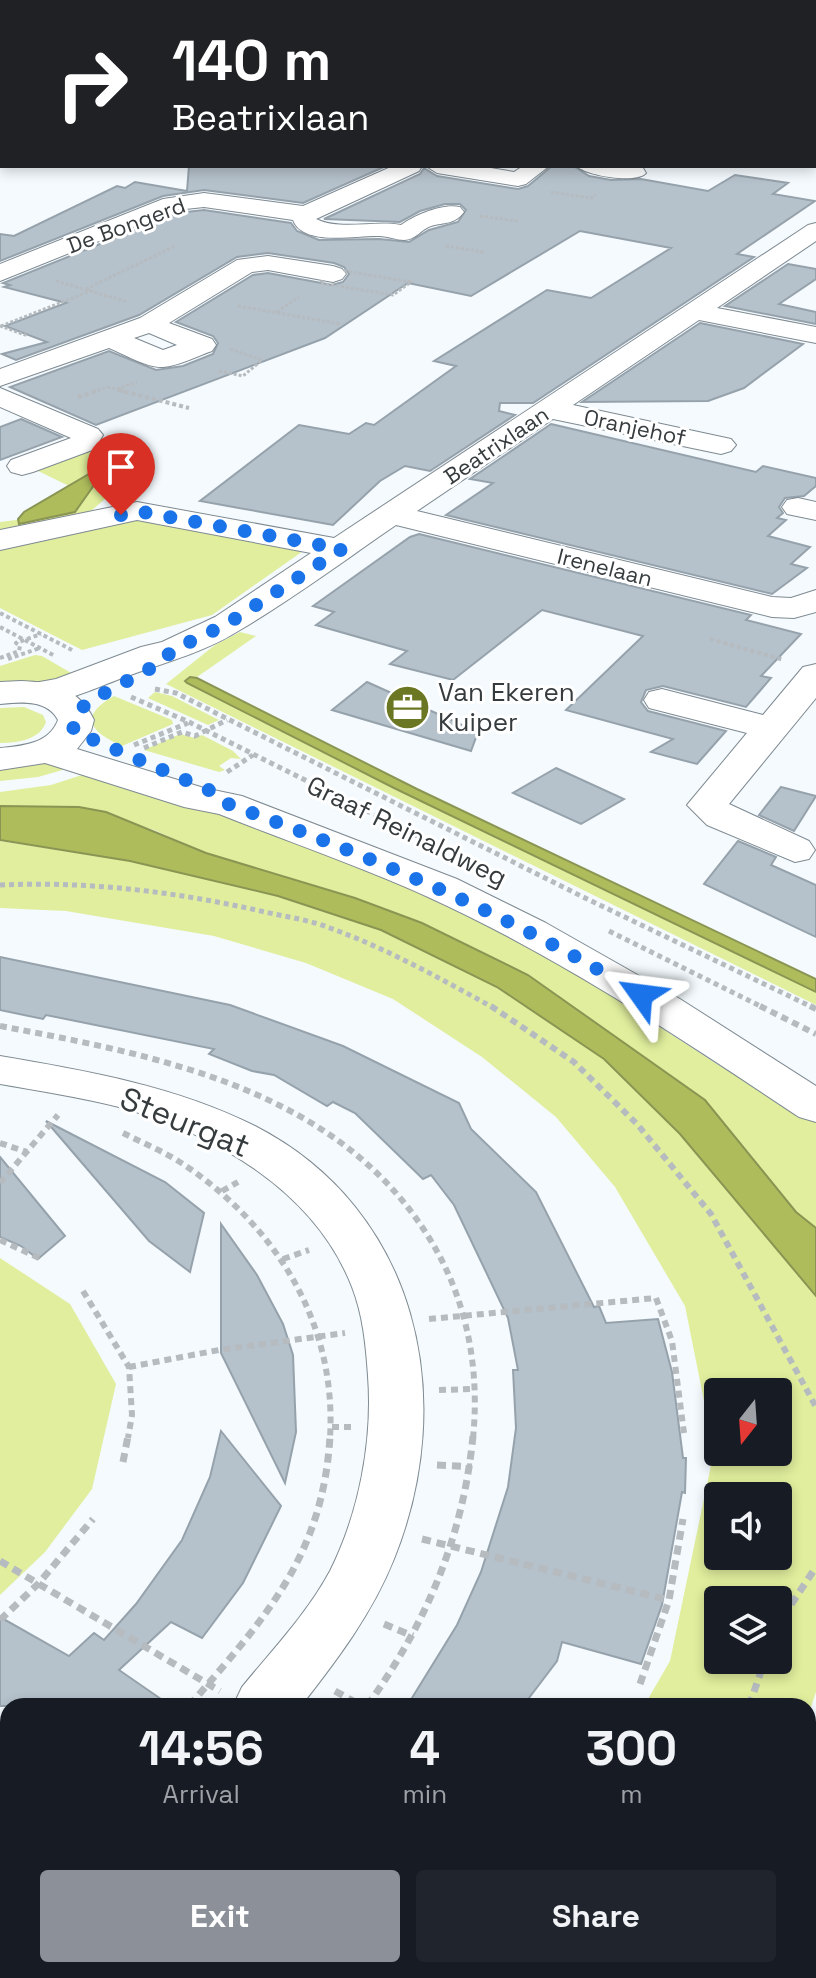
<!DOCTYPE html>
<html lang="en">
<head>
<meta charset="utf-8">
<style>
  :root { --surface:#171b24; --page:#20242c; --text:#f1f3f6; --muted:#9ea1a6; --accent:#8c9099 }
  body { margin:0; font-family:"Space Grotesk",sans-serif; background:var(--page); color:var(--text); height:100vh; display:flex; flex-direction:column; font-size:30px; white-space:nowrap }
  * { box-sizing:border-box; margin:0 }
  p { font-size:26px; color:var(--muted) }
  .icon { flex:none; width:44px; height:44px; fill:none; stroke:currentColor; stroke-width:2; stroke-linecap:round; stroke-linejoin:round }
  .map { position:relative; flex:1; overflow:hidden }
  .drawer { position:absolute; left:0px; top:1698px; width:816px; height:280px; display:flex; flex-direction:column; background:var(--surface); border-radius:24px 24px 0 0; box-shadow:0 4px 12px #0003 }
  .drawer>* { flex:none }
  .top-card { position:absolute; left:0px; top:0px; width:816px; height:168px; box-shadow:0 4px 12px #0003; background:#202124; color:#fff; overflow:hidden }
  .needle { width:52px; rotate:197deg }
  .tools { position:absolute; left:704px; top:1378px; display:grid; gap:16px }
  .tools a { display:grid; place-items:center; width:88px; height:88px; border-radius:8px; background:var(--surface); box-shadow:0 4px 12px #0003; font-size:40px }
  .pin { position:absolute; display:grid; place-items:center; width:68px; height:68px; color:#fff; margin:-82px -34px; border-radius:50% 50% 50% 0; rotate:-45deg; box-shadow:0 0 8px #0007 }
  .pin .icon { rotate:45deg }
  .me { position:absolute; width:88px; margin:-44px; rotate:301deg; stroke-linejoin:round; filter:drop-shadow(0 0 6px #0008) }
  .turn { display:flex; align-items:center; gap:28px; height:168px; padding:0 40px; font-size:36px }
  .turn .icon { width:104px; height:104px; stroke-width:2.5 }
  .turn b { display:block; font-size:56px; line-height:68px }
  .eta { display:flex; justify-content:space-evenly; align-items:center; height:136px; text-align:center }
  .eta b { font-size:48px; font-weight:700; line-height:56px }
  .cta { display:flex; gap:16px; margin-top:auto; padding:16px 40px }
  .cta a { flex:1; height:92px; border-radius:8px; background:var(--accent); color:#fff; font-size:32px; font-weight:700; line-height:92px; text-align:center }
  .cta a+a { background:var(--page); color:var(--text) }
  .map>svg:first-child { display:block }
  .green { fill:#e0ee9d; fill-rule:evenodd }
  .water { fill:#aebc5c; stroke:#8a9553; stroke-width:2 }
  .building { fill:#b5c1cb; stroke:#96a2ab; stroke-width:2 }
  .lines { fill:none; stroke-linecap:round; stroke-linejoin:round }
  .minor-casing { stroke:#7e8a92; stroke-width:2 }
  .major-casing { stroke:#7e8a92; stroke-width:2 }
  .path-far4 { stroke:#b5bbbf; stroke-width:3; stroke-dasharray:3 2; stroke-linecap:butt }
  .path-far3 { stroke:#b5bbbf; stroke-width:4; stroke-dasharray:4 3; stroke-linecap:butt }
  .path-far2 { stroke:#b5bbbf; stroke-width:5; stroke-dasharray:5 4; stroke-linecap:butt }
  .path-far1 { stroke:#b5bbbf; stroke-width:6; stroke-dasharray:7 5; stroke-linecap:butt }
  .path { stroke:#b5bbbf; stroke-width:7; stroke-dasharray:9 6; stroke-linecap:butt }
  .minor { fill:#fff; fill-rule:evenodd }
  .major { fill:#fff; fill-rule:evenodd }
  .route { stroke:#1a73e8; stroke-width:14; stroke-dasharray:0 25.2 }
  .labels { text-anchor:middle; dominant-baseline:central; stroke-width:6; stroke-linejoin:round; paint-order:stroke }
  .far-street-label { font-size:22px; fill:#363b3e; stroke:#fff }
  .poi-label { font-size:26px; fill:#363b3e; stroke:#fff; text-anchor:start }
  .street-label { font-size:26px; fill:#363b3e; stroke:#fff }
  .near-street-label { font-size:32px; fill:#363b3e; stroke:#fff }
</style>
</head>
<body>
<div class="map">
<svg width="816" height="1978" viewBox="0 0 816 1978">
  <rect width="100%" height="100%" fill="#f4fafe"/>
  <g class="green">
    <polygon points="0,0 288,0 2,2 2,19"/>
    <polygon points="88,451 110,462 69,486 34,469"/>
    <polygon points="107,467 136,472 91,511 90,515 0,532 0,522 74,513"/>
    <polygon points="126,519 306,549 212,615 82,650 0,608 0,548"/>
    <polygon points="240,632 256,636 197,677 187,678 187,683 394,788 816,992 816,1005 166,684 215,645"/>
    <polygon points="35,655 42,656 78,677 66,681 0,682 0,666"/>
    <polygon points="155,692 172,696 219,720 208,725 148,698"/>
    <path d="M114,696L172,720L173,724L122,746C91,732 77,717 114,696Z"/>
    <path d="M24,707L43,715L46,722C40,740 17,743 0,743V708Z"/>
    <polygon points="180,734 195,738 202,735 233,751 241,759 231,758 219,766 225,770 219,772 144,750"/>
    <polygon points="46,763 73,767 38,777 0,781 0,766"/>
    <polygon points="82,775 95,779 101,776 228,816 360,865 547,954 723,1068 816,1121 816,1228 796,1212 705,1100 528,975 422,923 355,898 206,853 154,830 79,807 0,806 0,792 51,785"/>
    <path d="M0,841L130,861L278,896L381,930L497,987L604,1059L680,1134L816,1296V1692L808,1716V1706H644L670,1661L714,1451L685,1306L615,1187L556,1117L482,1057L393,999L306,963L214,936L66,911L0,908ZM718,1392H778V1452H718ZM718,1496H778V1556H718ZM718,1600H778V1660H718Z"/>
    <polygon points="0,1258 70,1304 116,1384 92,1489 45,1552 0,1595"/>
    <polygon points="492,1970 668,1970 667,1973 677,1978 487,1978"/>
  </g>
  <g class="water">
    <polygon points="135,447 139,447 109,464 75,512 19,524 18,519 24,512"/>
    <polygon points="190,677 197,678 417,789 816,979 816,992 394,788 187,683 185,681"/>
    <polygon points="0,806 79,807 106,812 206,853 355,898 422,923 528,975 705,1100 796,1212 816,1228 816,1296 680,1134 604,1059 497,987 381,930 278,896 130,861 0,840"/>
  </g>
  <g class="building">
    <polygon points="189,166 386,166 303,203 204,190 163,196 0,261 0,234 14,236 117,186 125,188 135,182 187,191"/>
    <polygon points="552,166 575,167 589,176 611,180 641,179 708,191 735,175 788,183 773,194 815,201 737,254 754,257 533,403 500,403 499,411 515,415 430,471 405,466 380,481 333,525 200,501 299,425 349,434 366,423 374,425 456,366 434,361 547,290 591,298 671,248 580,231 471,296 408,283 325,338 96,425 10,387 109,351 156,370 183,366 213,354 218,343 213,336 176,322 253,275 268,273 332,285 343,282 349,274 344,267 334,263 268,253 237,257 139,315 16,360 2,354 47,342 5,326 66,303 4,287 10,285 3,283 177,213 204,210 291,223 297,231 319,240 379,239 409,242 429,230 458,222 466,210 460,204 445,204 420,211 400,222 324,219 420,174 424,168 437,176 518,189 528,186"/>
    <polygon points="788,264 816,269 816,279 779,304 816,312 816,324 725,306"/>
    <polygon points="700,323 803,344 744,388 708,401 582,402"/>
    <polygon points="21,419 62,437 0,460 0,427"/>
    <polygon points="551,424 756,472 763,466 816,478 816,486 804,496 785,498 779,507 783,513 777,518 786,520 768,536 810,547 791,564 807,568 772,594 446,515 493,483 470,479"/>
    <polygon points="419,534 751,615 746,620 801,634 761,676 771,678 746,707 663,686 646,690 641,702 648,711 726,731 697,764 651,752 673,739 566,710 643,636 542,610 453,680 390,664 407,651 316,625 334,612 313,606 410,537"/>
    <polygon points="367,682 478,732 471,751 332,710"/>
    <polygon points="556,768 624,799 581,824 513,793"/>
    <polygon points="781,787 816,796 794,831 759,815"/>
    <polygon points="738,841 776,857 771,865 816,885 816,937 704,884"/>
    <polygon points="0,957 230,1005 343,1046 459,1103 471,1129 536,1192 594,1307 599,1306 606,1323 658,1319 672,1372 683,1458 686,1458 685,1493 682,1492 662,1605 641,1664 562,1642 557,1661 529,1698 526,1706 407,1706 457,1625 481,1572 508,1487 516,1428 513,1370 518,1370 508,1318 454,1205 431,1175 423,1179 355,1113 333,1102 327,1106 274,1075 252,1071 209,1054 214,1049 46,1015 43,1019 0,1010"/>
    <polygon points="46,1121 165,1182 204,1213 190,1272 149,1241"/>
    <polygon points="0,1157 65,1236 38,1259 21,1246 0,1237"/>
    <polygon points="221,1224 257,1275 283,1324 293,1355 296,1432 285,1483 221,1353"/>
    <polygon points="221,1431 281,1506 243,1583 202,1638 171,1622 119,1670 171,1706 0,1706 0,1617 69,1656 94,1633 104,1640 136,1604 182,1540 210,1477"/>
  </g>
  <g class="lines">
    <defs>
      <g id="minor">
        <rect x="814" y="152" width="2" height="14"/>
        <path d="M393,166H422L419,171L316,219C341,231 374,220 401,225C415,215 443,203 460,207L464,212C454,225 445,222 431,226C421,229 416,240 404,240C396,240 388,236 379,236C357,235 303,247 293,220L204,207L176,210L0,281V264L163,199L204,193L303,206Z"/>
        <polygon points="426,166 479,166 514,172 523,166 549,166 526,184 518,186 437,173"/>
        <path d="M577,166L643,168L646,173C637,184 586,176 577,166Z"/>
        <path d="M816,223V241L717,308L816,327V343L699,320L573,405L731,439L736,445L731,451L721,454L553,419L417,511L772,597L791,598L816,590V612L794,618L772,617L396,525C345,560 294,598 240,630C202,654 158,664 117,680C88,691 54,708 23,701L18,693L23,685L56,679L141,647L162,642L215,617L311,553L137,520L0,550V530L137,502L334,538L808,225Z"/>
        <path d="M268,256L333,266L342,269L346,274L342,279L333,282L268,270L252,272L169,323L212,339L216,345L212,351C197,356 179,366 163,367C147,368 124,354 109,348L0,386V369L140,318L237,260ZM149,333L177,345L163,350L134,338Z"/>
        <polygon points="0,388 98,429 103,435 95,449 33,472 22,475 11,472 7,466 11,460 71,438 0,407"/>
        <polygon points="798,498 816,502 816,520 787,514 782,507 787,500"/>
        <polygon points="816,664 816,698 729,804 809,841 815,850 809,859 795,862 707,825 687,805 747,733 649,708 644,700 649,692 662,689 763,715 803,667"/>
        <path d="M0,1056C88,1071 175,1086 255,1126C418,1210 459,1397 394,1559C372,1614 337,1660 301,1706H233L242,1687C272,1650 307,1614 330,1571C359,1513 373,1441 368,1376C366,1346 363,1315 352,1287C315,1191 214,1133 119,1107C80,1097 40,1091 0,1084Z"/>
        <polygon points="816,1826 816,1889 808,1892 808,1829"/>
        <polygon points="8,1943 8,1970 58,1970 54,1978 0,1978 0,1946"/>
        <polygon points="717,1970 787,1970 784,1978 714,1978"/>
      </g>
      <path id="major" d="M21,681C53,682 80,689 94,720L91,731L77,749L204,788L242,796L457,879L546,923L680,999L816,1086V1122L799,1117C680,1038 560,957 428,897C360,866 289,842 219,814L184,807L45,763L0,770V748C22,746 49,744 58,720C47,699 20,702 0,704V682Z"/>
    </defs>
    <use href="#minor" class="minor-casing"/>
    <use href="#major" class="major-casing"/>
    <g class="path-far4">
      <polyline points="551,192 591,198 596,195"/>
      <polyline points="480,216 518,221"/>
      <polyline points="446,246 484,252"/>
      <polygon points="339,270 411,282 393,295 320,283"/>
      <polyline points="56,281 128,302"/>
      <polyline points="86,289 175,246"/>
      <polyline points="238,306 341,324"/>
      <polyline points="277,312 299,297"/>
      <polyline points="0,326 28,336"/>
      <polyline points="1,326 93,290"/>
      <polyline points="219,371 243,376 262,360 230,349"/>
      <polyline points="117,389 137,382"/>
      <polyline points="93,392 107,387 126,392"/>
    </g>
    <g class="path-far3">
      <polyline points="118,390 189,408"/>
      <polyline points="78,397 99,390"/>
      <polyline points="112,454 148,470 133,482"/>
      <polyline points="0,613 74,651"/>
      <polyline points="0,627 55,656"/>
      <polyline points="710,639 784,660"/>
      <polyline points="0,658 19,651 20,646 16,643 41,634"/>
      <polyline points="8,659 40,648"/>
    </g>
    <g class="path-far2">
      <polyline points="155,689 176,693 581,896 814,1008"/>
      <polyline points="131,697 189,722 439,847"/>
      <polyline points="134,745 188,723"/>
      <polyline points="144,748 182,732 195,736 227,720"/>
      <polyline points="227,772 253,755"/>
      <path d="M0,885C90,881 178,892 265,912C287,917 310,920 330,928C388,949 441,979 494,1008"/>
      <polyline points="609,931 764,1008"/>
    </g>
    <g class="path-far1">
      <polyline points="491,1006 574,1062 637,1124 711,1214 816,1407"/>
      <polyline points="760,1006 816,1034"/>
      <polyline points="810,1006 816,1009"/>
      <path d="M0,1026C160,1056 340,1090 431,1241C467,1300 480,1369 473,1438"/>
      <path d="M123,1133C143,1143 165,1152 183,1164C277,1227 337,1324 330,1438"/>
      <polyline points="0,1143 27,1152"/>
      <polyline points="0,1183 58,1115"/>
      <polyline points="222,1191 238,1182"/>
      <polyline points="0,1240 39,1258"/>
      <polyline points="283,1259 309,1250"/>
      <polyline points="83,1291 129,1367 132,1415 128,1438"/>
      <polyline points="429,1319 656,1298 672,1341 684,1433"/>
      <polyline points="129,1367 219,1350 345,1333"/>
      <polyline points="439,1390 474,1389"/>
      <polyline points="332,1427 351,1427"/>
    </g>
    <g class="path">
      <polyline points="123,1462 128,1436"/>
      <polyline points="437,1465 472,1467"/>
      <polyline points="422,1539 669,1600"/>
      <polyline points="0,1561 220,1691"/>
      <polyline points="0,1620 38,1584 93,1519"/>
      <polyline points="384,1624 413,1636"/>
      <polyline points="778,1631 786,1612 816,1567"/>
      <polyline points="640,1684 669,1600 683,1519"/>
      <polyline points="335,1691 362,1706"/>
      <path d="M189,1706C264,1619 323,1557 330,1436"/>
      <path d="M367,1706C426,1624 463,1538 473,1436"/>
      <polyline points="749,1706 765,1660"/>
      <polyline points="0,1908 8,1901"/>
      <polyline points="154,1970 163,1978"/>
      <polyline points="167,1978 173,1970"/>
      <polyline points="464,1978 469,1970"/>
      <polyline points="657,1978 661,1970"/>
    </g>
    <use href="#minor" class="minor"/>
    <use href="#major" class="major"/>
  </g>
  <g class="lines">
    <path class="route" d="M121,515L137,511L342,549L227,624L171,651L164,661L88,702L75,715L73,731L220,795L228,804C372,857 511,915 641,995"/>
  </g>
  <defs>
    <symbol id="office-disc" viewBox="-11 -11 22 22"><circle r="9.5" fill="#6c7723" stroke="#fff"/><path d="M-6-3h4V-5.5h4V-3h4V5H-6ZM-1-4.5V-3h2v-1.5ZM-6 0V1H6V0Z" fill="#fff"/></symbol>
  </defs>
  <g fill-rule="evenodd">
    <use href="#office-disc" x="382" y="682" width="51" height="51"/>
  </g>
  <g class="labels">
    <g class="far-street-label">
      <text transform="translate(126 225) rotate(-20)">De Bongerd</text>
      <text transform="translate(635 427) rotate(12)">Oranjehof</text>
      <text transform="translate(496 445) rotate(-34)">Beatrixlaan</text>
      <text transform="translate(605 567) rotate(14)">Irenelaan</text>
    </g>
    <g class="poi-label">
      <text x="438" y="692">Van Ekeren<tspan x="438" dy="30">Kuiper</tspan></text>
    </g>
    <g class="street-label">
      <text transform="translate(407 831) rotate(26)">Graaf Reinaldweg</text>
    </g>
    <g class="near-street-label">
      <text transform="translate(185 1122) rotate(22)">Steurgat</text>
    </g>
  </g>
</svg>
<div class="tools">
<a><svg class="needle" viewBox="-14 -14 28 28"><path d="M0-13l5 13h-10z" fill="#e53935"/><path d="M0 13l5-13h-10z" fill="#9ea1a6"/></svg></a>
<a><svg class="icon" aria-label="sound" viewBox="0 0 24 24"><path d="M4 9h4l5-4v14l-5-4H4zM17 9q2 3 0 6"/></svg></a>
<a><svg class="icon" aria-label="layers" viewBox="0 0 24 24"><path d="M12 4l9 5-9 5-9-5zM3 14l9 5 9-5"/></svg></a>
</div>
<div class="pin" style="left:121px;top:515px;background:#d93025"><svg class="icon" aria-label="arrive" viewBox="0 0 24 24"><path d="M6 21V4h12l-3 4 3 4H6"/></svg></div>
<svg class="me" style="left:641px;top:995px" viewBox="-20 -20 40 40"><path d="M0-17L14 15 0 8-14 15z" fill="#1a73e8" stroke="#fff" stroke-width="4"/></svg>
<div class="top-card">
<div class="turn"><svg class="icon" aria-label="right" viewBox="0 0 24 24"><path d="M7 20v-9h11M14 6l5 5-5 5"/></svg><div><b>140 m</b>Beatrixlaan</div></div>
</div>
<section class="drawer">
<div class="eta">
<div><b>14:56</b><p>Arrival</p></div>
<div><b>4</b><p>min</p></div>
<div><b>300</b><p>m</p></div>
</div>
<div class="cta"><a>Exit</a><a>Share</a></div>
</section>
</div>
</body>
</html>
